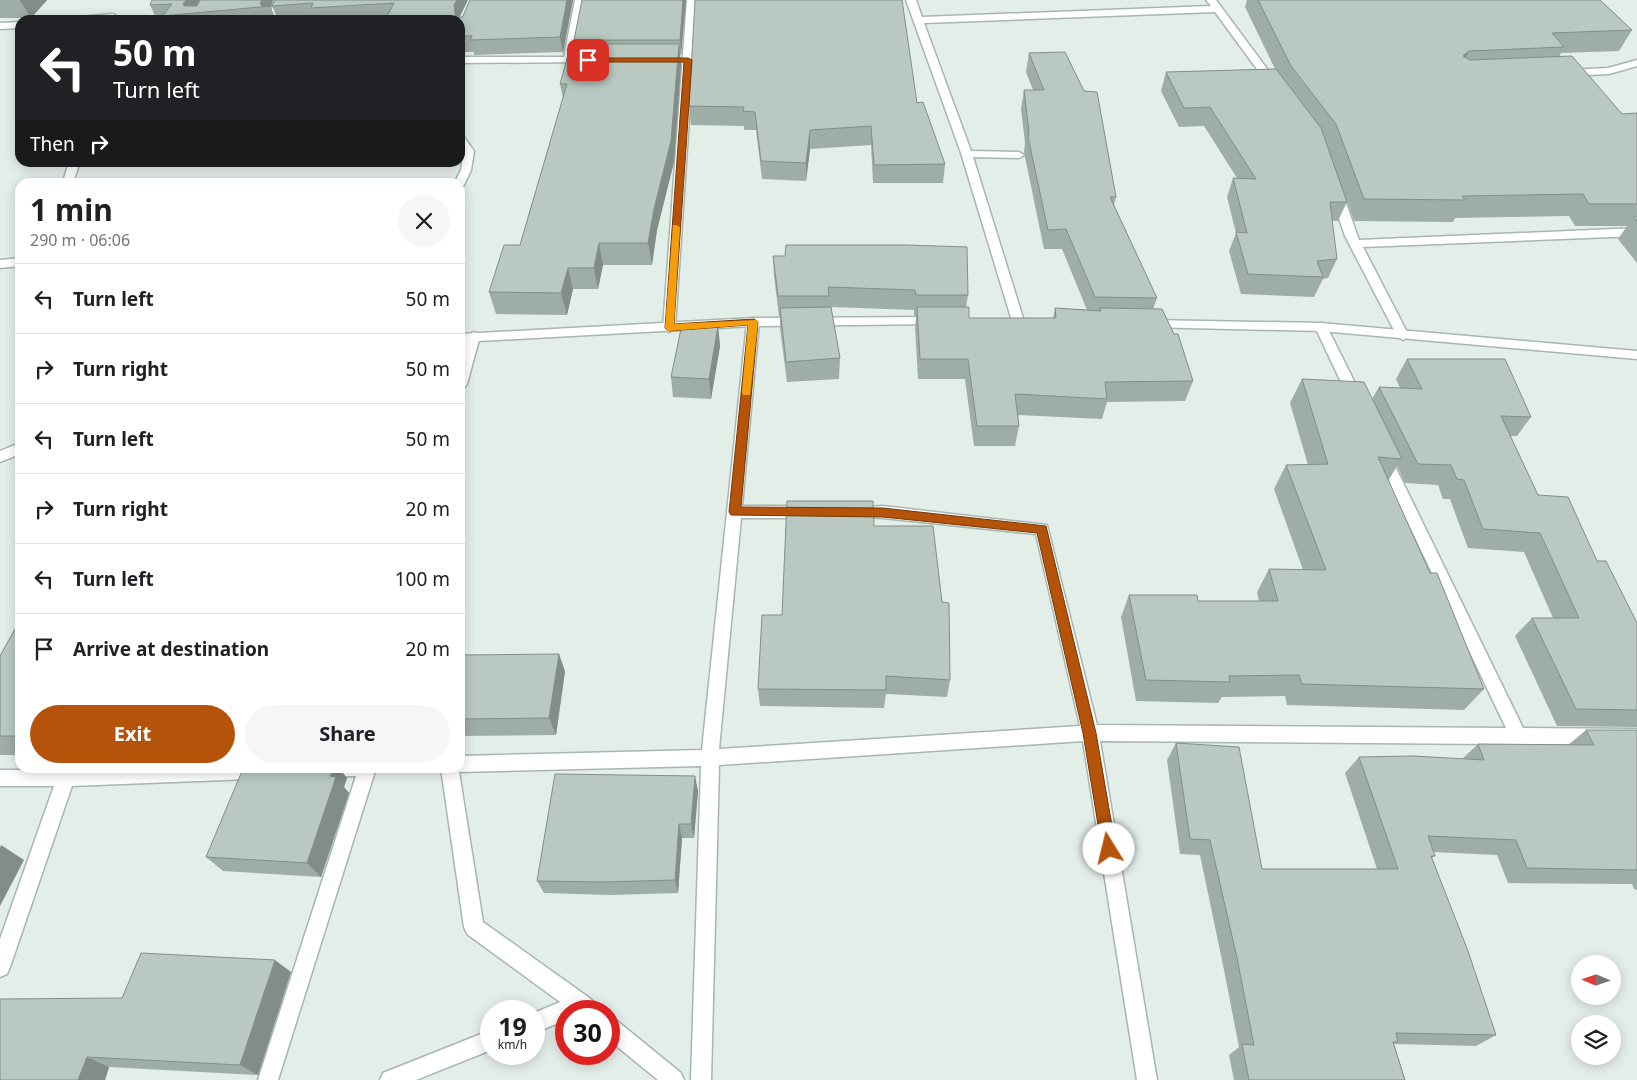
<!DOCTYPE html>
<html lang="en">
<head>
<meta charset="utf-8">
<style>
  :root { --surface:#fff; --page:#f6f6f6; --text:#202124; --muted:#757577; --line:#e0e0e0; --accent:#b45309 }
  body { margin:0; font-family:"Noto Sans",sans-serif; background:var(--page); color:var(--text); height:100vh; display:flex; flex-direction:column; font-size:19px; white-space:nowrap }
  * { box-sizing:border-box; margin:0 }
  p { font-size:16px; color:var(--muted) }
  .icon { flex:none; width:28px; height:28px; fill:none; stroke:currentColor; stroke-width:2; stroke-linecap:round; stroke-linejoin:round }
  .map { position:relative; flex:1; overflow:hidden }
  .sheet { position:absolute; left:15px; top:178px; width:450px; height:595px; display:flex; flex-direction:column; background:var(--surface); border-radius:15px; box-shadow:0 2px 12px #0003 }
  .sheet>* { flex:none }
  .guide { position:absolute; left:15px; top:15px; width:450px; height:152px; border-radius:15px; box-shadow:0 2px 12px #0003; background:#202124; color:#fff; overflow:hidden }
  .needle { width:32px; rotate:272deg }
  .buttons { position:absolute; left:1571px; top:955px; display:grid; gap:10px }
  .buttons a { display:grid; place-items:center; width:50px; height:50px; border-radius:50%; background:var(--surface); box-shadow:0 2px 12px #0003; font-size:25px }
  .speed { position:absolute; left:480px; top:1000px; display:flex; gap:10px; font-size:25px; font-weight:700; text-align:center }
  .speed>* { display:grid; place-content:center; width:65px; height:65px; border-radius:50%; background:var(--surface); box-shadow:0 2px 12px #0003; line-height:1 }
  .speed small { font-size:12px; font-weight:400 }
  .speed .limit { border:8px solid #d22; background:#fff; color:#111 }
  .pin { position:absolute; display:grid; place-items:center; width:42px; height:42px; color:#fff; margin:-21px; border-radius:10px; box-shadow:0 2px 8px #0006 }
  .me { position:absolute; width:55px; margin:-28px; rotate:351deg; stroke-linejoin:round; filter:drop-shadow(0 0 4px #0008) }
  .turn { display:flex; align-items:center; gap:18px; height:105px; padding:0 15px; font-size:22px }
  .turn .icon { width:65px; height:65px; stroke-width:2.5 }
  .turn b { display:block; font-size:35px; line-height:42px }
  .then { display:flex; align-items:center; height:48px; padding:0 15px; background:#0003; gap:10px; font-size:19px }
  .round { display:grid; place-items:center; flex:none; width:52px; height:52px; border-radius:26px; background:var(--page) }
  .overview { display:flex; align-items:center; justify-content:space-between; height:85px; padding:0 15px }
  h1 { font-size:30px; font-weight:700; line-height:38px }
  .button { display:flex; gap:10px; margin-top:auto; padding:10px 15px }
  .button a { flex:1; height:58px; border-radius:30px; background:var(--accent); color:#fff; font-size:20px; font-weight:700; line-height:58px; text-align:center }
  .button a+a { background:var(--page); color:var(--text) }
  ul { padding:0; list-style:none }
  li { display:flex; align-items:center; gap:15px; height:70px; padding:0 15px; border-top:1px solid var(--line) }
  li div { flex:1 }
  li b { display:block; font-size:19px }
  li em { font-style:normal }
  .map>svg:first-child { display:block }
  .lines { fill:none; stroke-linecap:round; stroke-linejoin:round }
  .service-casing { stroke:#a6b6b0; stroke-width:3 }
  .minor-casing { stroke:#a6b6b0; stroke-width:3 }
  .tertiary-casing { stroke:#a6b6b0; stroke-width:3 }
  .service { fill:#fff; fill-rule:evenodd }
  .minor { fill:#fff; fill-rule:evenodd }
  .tertiary { fill:#fff; fill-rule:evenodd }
  .wall { fill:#9fada7 }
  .shaded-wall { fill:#828d88 }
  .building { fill:#b9c9c2; stroke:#828d88 }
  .route { fill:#b45309; stroke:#753606 }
  .slow { fill:#f59e0b }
</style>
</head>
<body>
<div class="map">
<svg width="1637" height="1080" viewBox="0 0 1637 1080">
  <rect width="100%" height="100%" fill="#e4eee9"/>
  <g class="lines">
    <defs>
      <polygon id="service" points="1637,60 1637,66 1609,74 1567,76 1562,73 1567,70 1608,68"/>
      <g id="minor">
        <polygon points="275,0 285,0 278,20 268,20"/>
        <polygon points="575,0 585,0 573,57 589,58 589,62 460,63 460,57 564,57"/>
        <polygon points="687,0 697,0 675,328 669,332 663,328"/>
        <polygon points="906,0 916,0 922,17 1211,6 1206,0 1216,0 1279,85 1274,88 1270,87 1215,12 924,23 971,151 1019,152 1024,155 1019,158 973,157 1024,321 1018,325 1012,321 961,153"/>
        <polygon points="113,14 124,20 74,20 79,17"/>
        <polygon points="20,22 20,28 0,29 0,23"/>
        <polygon points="460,136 464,137 474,151 471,170 464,185 460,186 460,182 455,182 461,170 464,151 460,146"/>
        <polygon points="69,162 80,162 73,182 63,182"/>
        <polygon points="1336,189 1342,192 1359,240 1637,228 1637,236 1363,247 1409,336 1403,340 1397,336 1345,236 1330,192"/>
        <polygon points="20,258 20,266 0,268 0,260"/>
        <polygon points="753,318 759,322 742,506 806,506 811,508 813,512 811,516 806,518 741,518 719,749 1080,726 1036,534 883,518 849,516 847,512 849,508 883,506 1047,525 1097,725 1506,728 1376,456 1378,452 1383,451 1388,452 1390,456 1523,728 1637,729 1637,745 1100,741 1157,1080 1137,1080 1083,741 719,765 711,1080 691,1080 701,766 459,772 483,922 588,997 596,1004 599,1011 566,1011 566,1020 534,1033 534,1013 560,1002 467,934 464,927 441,768 460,768 460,756 702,750 747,322"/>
        <polygon points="1321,323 1327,327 1363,399 1361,402 1351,402 1349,399 1315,327"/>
        <path d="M474,332L480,336L467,384L465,387L460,389C460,376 459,336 474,332Z"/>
        <polygon points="63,768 78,768 79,769 286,768 287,770 284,776 278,778 72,786 10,967 7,974 0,977 0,939 54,786 0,786 0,770 62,770"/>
        <polygon points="311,768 376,768 278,1080 258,1080 356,776 319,777 313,775"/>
        <polygon points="609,1017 616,1020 681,1073 684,1080 658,1080 609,1040"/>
        <polygon points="491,1030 491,1050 416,1080 380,1080 383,1073"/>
      </g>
      <g id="tertiary">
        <polygon points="936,317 940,318 942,321 940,324 753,326 460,342 460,334 753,318"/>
        <polygon points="1149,320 1321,323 1637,351 1637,359 1321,331 1145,327 1143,324 1145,321"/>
        <polygon points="20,443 20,454 0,462 0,451"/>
      </g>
    </defs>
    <use href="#service" class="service-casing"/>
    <use href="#minor" class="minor-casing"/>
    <use href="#tertiary" class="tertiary-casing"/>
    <use href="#service" class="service"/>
    <use href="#minor" class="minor"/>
    <use href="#tertiary" class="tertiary"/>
  </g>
  <g class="wall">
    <polygon points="0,0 47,0 31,18 0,18"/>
    <polygon points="152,0 273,0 271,7 276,20 157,20 150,5"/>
    <polygon points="275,0 468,0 459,18 463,16 470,0 573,0 563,52 474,55 474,52 460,52 460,20 386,19 374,20 316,20 315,18 297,20 278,20 272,6"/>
    <polygon points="686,0 681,55 680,55 681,65 674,162 657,230 652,265 603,265 598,289 573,289 567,315 496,314 489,292 520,245 563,99 560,84 575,44 574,40"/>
    <polygon points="1247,0 1600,0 1632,30 1619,51 1561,53 1559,57 1622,114 1637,113 1637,263 1618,239 1627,226 1575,226 1569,216 1455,218 1453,222 1354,221 1333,163 1347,202 1338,221 1332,221 1337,259 1328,278 1323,279 1314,297 1241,294 1229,251 1236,233 1227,197 1233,178 1237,178 1204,126 1179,127 1161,91 1166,72 1275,69 1245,7"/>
    <polygon points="1029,53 1116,197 1114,205 1157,298 1153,309 1193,381 1185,401 1107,402 1102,419 1018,415 1019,426 1015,446 974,446 965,379 918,379 915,327 916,316 914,316 914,310 831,307 840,358 839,379 787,382 780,328 780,316 779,316 774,276 773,256 968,295 966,307 969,318 1053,318 1055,308 1087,310 1062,249 1044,249 1025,157 1025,154 1024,152 1025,143 1021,109 1024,90 1033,90 1026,72"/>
    <polygon points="917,103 945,164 943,183 873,183 871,145 810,149 806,181 762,179 756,130 744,130 744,126 691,125 689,106"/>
    <polygon points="718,326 720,346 711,399 673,397 671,377"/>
    <polygon points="1407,359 1531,417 1517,436 1510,436 1538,495 1597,561 1637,623 1637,727 1557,726 1515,636 1532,618 1553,618 1524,552 1468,548 1450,499 1443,499 1438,485 1405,483 1397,466 1388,481 1430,573 1484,689 1464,710 1287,705 1285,696 1222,697 1218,703 1136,701 1121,617 1129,595 1198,601 1259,601 1257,592 1269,569 1303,570 1274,489 1286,465 1308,465 1290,403 1302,379 1372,399 1379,387 1400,388 1396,379"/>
    <polygon points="874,526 950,680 947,697 886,694 884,708 760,706 758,689 782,615"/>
    <polygon points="20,620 20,755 0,755 0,656"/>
    <polygon points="460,655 565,671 556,735 460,736"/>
    <polygon points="1586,730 1637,730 1637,890 1634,889 1632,884 1508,883 1497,855 1433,852 1435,856 1432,858 1496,1035 1476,1046 1395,1044 1394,1044 1405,1080 1234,1080 1229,1055 1239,1047 1224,970 1200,855 1180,854 1167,760 1176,743 1262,869 1377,869 1345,773 1359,757 1462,759 1478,744 1568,745"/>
    <polygon points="259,772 347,778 344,787 349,793 321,877 223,871 206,857"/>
    <polygon points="698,791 694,838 682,838 678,893 610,895 544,893 537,881"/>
    <polygon points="291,972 258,1075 109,1067 105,1080 0,1080 122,998"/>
  </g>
  <g class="shaded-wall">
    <polygon points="20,0 47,0 31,18"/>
    <polygon points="186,0 203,0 194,13 184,6 183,4"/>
    <polygon points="262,0 273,0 271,7 261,7 260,4"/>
    <polygon points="457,0 468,0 458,20 456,20 454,5"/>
    <polygon points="567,0 573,0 563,52 560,37"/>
    <polygon points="683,0 686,0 681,55 680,40"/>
    <polygon points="679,44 681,65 674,162 657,230 652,265 648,243"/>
    <polygon points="1469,51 1459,72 1463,56"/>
    <polygon points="810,130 810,149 806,181 806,163"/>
    <polygon points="599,243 603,265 598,289 594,268"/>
    <polygon points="568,268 573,289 567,315 561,293"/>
    <polygon points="718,326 720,346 711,399 709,379"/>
    <polygon points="559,654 565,671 556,735 549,718"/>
    <polygon points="333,768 339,768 347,778 344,787 349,793 321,877 307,863"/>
    <polygon points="695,776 698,791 694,838 691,824"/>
    <polygon points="679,824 682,838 678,893 675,880"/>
    <polygon points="1,845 24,860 0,906 0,848"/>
    <polygon points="275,960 291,972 258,1075 240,1065"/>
    <polygon points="87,1057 109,1067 105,1080 78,1080"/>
  </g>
  <g class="building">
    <polygon points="152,0 186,0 183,4 184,6 197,6 200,0 262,0 260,4 262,6 271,6 162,16 172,4 150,5"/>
    <polygon points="275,0 457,0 454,5 456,20 385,20 394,3 311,8 313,3 272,6"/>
    <polygon points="470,0 567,0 560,37 470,40 472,36 460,36 460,20 456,20 463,16"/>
    <polygon points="582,0 683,0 680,40 574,40"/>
    <polygon points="695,0 902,0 917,103 923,102 945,164 874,165 871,126 810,130 806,163 761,161 755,112 743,111 744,107 689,106"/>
    <polygon points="1258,0 1600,0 1632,30 1552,33 1564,47 1469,51 1463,56 1470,60 1572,56 1622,114 1637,113 1637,204 1589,204 1583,194 1462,196 1465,200 1364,199 1336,124 1291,66"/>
    <polygon points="571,44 679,44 671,141 654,209 648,243 599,243 594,268 568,268 561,293 489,292 504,245 520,245 567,84 560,84"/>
    <polygon points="1065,52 1084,91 1097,92 1116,197 1110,197 1157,298 1095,297 1066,229 1048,230 1028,137 1029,135 1027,133 1029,133 1024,90 1044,90 1029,53"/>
    <polygon points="1276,69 1321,128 1347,202 1330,202 1337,259 1317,261 1323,277 1248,274 1236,232 1247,233 1233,178 1256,179 1210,107 1184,108 1166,72"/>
    <polygon points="1637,216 1637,221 1633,217"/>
    <polygon points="786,245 906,245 967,247 968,295 916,295 915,290 828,287 829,296 778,296 773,256 785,256"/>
    <polygon points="831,307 840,358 786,362 780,308"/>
    <polygon points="917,307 969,307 969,318 1056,318 1055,308 1101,311 1100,308 1162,309 1174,334 1178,334 1193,381 1105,382 1107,399 1015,394 1019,426 977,426 968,359 920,359"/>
    <polygon points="682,324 718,326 709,379 671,377"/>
    <polygon points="1407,359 1505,359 1531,417 1501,416 1538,495 1568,497 1597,561 1606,561 1637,623 1637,710 1576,709 1532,618 1579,618 1540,533 1483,529 1464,480 1457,479 1451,465 1418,464 1379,387 1422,389"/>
    <polygon points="1302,379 1364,382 1402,459 1378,457 1430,573 1437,573 1484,689 1302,684 1299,675 1229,676 1230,682 1146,680 1129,595 1197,595 1198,601 1278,601 1269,569 1326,570 1286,465 1328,464"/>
    <polygon points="787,501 873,501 874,526 933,526 942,602 949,603 950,680 886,676 886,690 758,689 762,615 782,615"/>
    <polygon points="20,620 20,736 0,736 0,656"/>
    <polygon points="559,654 549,718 460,719 460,655"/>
    <polygon points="1586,730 1637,730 1637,870 1527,868 1516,840 1428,836 1435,856 1431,856 1468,951 1496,1035 1396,1033 1398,1042 1393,1042 1405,1080 1249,1080 1242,1044 1254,1045 1237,958 1210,840 1190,839 1176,743 1239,747 1262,869 1398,869 1359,757 1413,756 1484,760 1478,744 1594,745"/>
    <polygon points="261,768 333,768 330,776 336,777 307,863 206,857 242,771 259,772"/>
    <polygon points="555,774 695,776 691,824 679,824 675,880 604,882 537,881"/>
    <polygon points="141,953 275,960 240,1065 87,1057 78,1080 0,1080 0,999 122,998"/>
  </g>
  <polygon class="route" points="585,58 688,58 692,60 674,324 754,319 758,322 741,507 883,508 1046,526 1096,733 1116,849 1114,853 1109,855 1104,853 1102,849 1083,733 1037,533 883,517 731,515 729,512 748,325 669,331 665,328 684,62 588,62 585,61"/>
  <polygon class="slow" points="673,225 676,225 680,227 674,324 757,320 758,322 750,395 743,395 742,392 748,325 669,331 665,328"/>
</svg>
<div class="buttons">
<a><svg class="needle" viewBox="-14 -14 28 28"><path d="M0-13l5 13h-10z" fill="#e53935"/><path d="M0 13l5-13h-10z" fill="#757577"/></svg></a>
<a><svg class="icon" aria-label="layers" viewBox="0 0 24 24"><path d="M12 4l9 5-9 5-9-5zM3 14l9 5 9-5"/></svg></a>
</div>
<div class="speed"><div>19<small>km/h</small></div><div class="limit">30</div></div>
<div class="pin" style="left:588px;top:60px;background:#d93025"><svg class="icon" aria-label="arrive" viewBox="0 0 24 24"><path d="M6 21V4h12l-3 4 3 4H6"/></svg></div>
<svg class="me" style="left:1109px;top:849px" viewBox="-20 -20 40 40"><circle r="19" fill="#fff"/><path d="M0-13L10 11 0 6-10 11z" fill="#b45309"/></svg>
<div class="guide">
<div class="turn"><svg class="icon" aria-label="left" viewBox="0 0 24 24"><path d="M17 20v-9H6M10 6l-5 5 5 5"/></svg><div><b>50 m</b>Turn left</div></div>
<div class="then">Then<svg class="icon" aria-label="right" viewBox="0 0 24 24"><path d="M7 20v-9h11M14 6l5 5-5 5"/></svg></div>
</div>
<section class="sheet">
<div class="overview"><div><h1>1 min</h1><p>290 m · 06:06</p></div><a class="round"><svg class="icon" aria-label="close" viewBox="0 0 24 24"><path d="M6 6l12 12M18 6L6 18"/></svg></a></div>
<ul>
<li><svg class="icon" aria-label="left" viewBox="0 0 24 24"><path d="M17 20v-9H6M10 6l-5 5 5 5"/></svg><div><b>Turn left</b></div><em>50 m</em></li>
<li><svg class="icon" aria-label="right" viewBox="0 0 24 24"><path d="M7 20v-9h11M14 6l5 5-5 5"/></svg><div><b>Turn right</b></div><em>50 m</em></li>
<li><svg class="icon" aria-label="left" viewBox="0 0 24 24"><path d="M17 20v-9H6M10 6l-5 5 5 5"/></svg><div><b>Turn left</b></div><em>50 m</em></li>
<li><svg class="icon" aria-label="right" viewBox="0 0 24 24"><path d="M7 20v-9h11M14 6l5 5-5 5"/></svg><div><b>Turn right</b></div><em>20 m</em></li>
<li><svg class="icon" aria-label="left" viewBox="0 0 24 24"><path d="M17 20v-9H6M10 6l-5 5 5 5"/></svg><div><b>Turn left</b></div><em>100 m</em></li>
<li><svg class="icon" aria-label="arrive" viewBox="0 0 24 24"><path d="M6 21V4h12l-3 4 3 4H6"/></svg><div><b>Arrive at destination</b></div><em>20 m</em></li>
</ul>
<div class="button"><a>Exit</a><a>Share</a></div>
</section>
</div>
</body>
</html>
